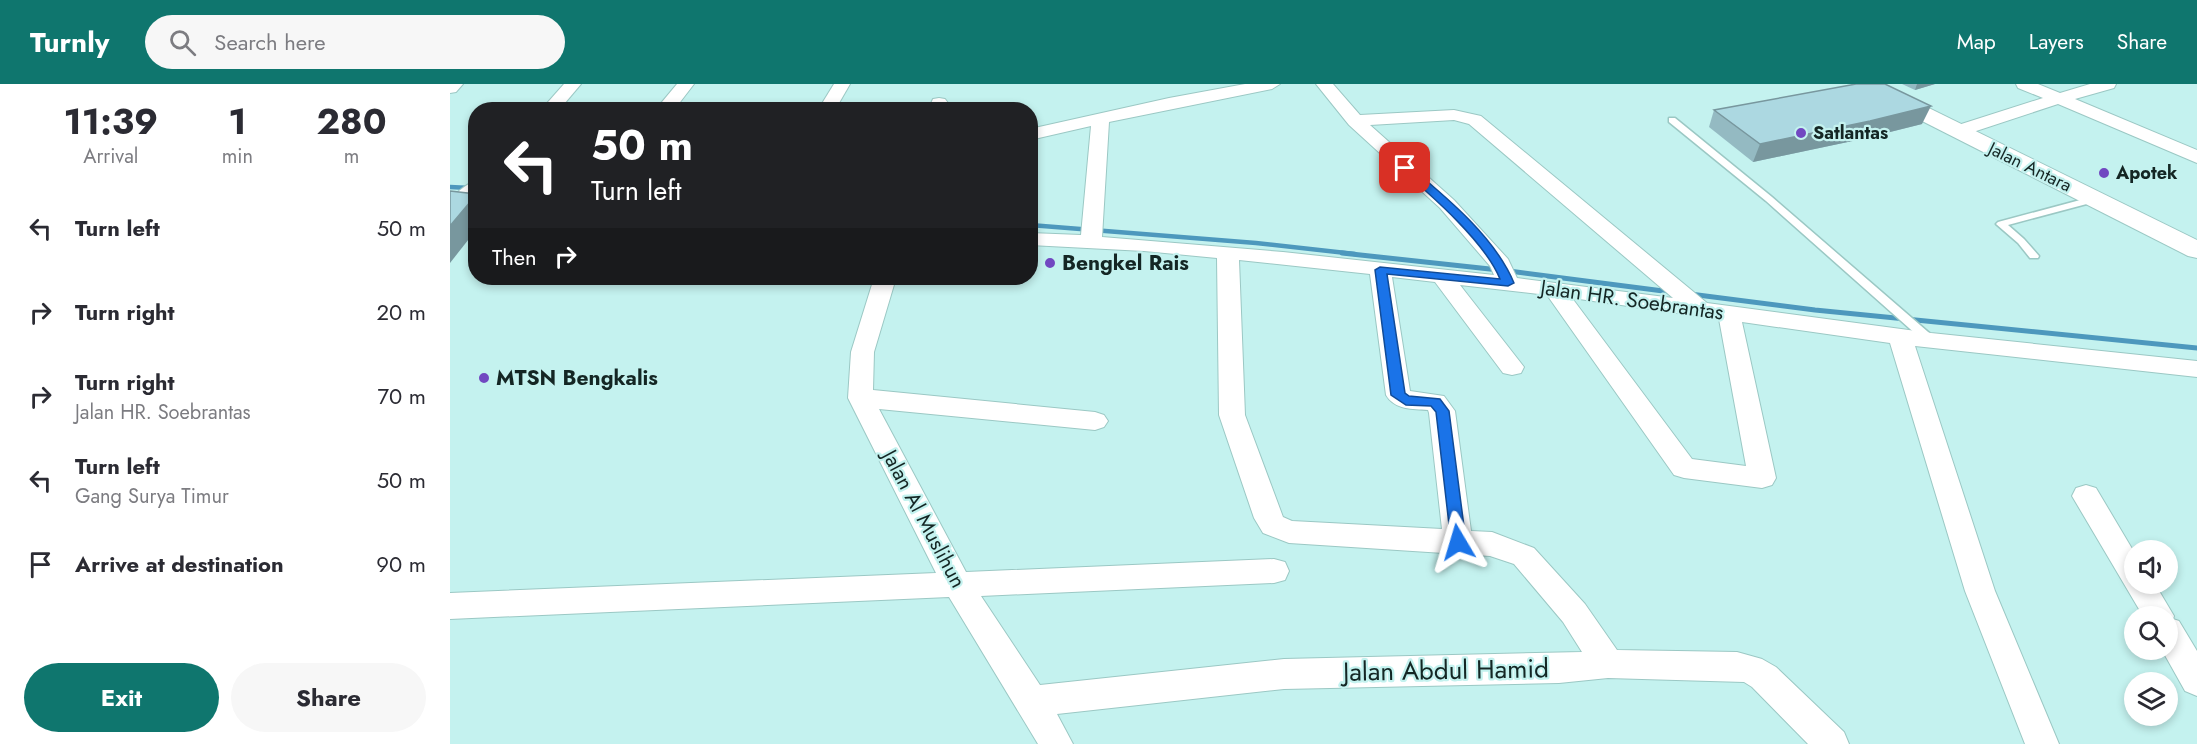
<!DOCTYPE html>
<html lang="en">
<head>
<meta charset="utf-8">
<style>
  :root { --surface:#fff; --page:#f7f7f7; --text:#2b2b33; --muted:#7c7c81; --accent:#0f766e }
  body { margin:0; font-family:Jost,sans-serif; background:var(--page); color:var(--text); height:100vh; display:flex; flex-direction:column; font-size:22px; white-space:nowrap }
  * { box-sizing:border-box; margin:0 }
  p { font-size:20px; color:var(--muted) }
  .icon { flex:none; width:33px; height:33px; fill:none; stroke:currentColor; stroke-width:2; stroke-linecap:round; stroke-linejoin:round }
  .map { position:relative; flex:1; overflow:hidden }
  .sheet { display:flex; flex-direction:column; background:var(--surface); width:450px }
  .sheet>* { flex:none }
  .top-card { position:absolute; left:18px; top:18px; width:570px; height:183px; border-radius:24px; box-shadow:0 3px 9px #0003; background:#202124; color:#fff; overflow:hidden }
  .controls { position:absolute; left:1674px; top:456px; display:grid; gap:12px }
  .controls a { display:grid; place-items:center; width:54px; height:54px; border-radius:50%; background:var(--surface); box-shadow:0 3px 9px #0003; font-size:30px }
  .pin { position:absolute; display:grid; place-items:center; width:51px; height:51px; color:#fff; margin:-26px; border-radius:12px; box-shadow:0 3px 9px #0006 }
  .me { position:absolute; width:66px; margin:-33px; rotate:353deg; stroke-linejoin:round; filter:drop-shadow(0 0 4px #0008) }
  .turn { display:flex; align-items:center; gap:21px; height:126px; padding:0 24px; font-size:27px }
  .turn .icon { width:78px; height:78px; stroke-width:2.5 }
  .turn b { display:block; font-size:42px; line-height:51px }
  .then { display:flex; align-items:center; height:57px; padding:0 24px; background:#0003; gap:12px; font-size:22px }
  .eta { display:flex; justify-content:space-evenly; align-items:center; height:102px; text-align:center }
  .eta b { font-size:36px; font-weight:700; line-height:42px }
  .action { display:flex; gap:12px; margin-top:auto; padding:12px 24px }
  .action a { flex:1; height:69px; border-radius:36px; background:var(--accent); color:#fff; font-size:24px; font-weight:700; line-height:69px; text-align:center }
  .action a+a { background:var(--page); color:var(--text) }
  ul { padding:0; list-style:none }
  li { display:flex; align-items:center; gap:18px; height:84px; padding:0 24px }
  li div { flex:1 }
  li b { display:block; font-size:22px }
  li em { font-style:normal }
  header { display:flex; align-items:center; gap:36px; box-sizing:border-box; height:84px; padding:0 30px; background:var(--accent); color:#fff }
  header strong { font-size:28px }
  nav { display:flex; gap:33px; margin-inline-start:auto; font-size:21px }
  .search { width:420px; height:54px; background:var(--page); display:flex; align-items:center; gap:15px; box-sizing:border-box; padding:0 21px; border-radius:33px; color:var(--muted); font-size:22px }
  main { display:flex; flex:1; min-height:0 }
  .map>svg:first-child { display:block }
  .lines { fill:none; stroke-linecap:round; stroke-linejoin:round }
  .stream-far1 { stroke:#4d98bd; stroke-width:4.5 }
  .stream { stroke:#4d98bd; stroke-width:5 }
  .service-casing { stroke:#9bc8c4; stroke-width:3 }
  .minor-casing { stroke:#9bc8c4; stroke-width:2 }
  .tertiary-casing { stroke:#9bc8c4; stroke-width:2 }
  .service { fill:#fff; fill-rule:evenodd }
  .minor { fill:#fff; fill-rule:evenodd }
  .tertiary { fill:#fff; fill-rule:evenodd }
  .wall { fill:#94bac2 }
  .shaded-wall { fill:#78979e }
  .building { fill:#acd8e1; stroke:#78979e; stroke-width:1.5 }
  .route { fill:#1a73e8; stroke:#114b97; stroke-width:1.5 }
  .poi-dot { fill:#7148c1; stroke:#c4f2ef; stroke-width:2 }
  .labels { text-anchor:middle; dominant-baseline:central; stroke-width:4.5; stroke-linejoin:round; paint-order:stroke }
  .far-poi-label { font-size:18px; font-weight:bold; fill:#142624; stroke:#c4f2ef; text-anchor:start }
  .far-street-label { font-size:18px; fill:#142624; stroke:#c4f2ef }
  .poi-label { font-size:21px; font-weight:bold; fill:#142624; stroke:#c4f2ef; text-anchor:start }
  .street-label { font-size:21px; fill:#142624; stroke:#c4f2ef }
  .near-street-label { font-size:26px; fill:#142624; stroke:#c4f2ef }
</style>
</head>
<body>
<header>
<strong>Turnly</strong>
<div class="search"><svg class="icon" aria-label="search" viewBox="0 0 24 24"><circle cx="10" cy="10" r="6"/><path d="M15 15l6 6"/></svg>Search here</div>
<nav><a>Map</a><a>Layers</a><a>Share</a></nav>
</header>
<main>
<section class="sheet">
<div class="eta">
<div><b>11:39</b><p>Arrival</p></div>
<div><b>1</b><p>min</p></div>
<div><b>280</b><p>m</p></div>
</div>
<ul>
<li><svg class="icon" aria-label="left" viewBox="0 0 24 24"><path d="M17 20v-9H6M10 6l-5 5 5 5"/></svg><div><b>Turn left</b></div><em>50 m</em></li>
<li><svg class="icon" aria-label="right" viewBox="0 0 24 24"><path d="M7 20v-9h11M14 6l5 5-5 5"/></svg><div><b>Turn right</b></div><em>20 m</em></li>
<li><svg class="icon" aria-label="right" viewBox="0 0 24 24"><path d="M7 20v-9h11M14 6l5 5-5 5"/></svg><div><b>Turn right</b><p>Jalan HR. Soebrantas</p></div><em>70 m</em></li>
<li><svg class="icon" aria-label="left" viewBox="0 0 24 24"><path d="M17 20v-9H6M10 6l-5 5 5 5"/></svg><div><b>Turn left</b><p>Gang Surya Timur</p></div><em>50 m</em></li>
<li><svg class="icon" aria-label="arrive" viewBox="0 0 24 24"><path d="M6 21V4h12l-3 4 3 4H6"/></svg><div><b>Arrive at destination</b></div><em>90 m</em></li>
</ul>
<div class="action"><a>Exit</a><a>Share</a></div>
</section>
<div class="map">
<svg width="1747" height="660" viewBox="0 0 1747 660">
  <rect width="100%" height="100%" fill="#c4f2ef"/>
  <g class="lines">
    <g class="stream-far1">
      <polyline points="0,103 20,104"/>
      <polyline points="580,141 806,159 905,170"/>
    </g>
    <g class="stream">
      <polyline points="892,169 1049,186"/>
      <polyline points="1059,187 1221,208"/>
      <polyline points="1240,210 1365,226 1747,264"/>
    </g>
    <defs>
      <g id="service">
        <polygon points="1219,34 1225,34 1322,113 1485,254 1487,257 1485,260 1477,260 1316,117 1219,38"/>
        <polygon points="1645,112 1650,115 1648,117 1558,141 1574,155 1589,172 1588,174 1580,174 1568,159 1546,140 1548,138"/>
      </g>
      <g id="minor">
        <polygon points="0,0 13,0 6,8 0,9"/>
        <polygon points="114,0 131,0 109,26 91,26"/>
        <polygon points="227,0 244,0 224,26 202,26 212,18"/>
        <polygon points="384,0 400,0 385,26 368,26"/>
        <path d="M795,0H830L822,5L659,38L652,153L833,168L1044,191L1040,182L990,124L899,41L866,0H883L910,31L1004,26L1031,32L1257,219L1481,249L1747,277V293L1465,262L1545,507L1609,660H1575L1515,507L1440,259L1292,238L1326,394L1322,401L1312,404L1234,394L1224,391L1097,211L1010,201L1074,283L1071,289L1062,291L1053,289L985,198L942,193L960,307L994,312L1005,327L1021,447L1042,448L1084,464L1135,520L1167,566L1287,568L1312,575L1326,583L1394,648L1399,660H1358L1302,603L1294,598L1158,594L1109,599L834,605L607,630L623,660H588L499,513L0,535V509L486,489L398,314L401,268L424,194H446L424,268L423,306L645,328L654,331L658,337L654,343L645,346L429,325L516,488L824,475L835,478L839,487L835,496L824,499L531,512L590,601L834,575L1132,568L1113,538L1064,480L1040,472L839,459L813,449L804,434L769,331L767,174L694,167L580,161V149L631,151L641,42L580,56V45L719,14ZM1004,36L1019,40L1223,214L1067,194L1058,175L1004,116L920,41ZM789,176L920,190L936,311C945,326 962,325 978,326L979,329L992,445L842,437L833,433L795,331ZM1122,214L1269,235L1296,382L1242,375Z"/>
        <polygon points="1566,0 1588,0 1610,9 1640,0 1666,0 1664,4 1625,15 1747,66 1747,79 1608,20 1514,51 1502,51 1499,47 1502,43 1593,14 1568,4"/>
        <polygon points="489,14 495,15 498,19 495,26 478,26 483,15"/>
        <polygon points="177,21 184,22 186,26 169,26"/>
        <path d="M26,97V114L19,119H5L2,115C8,107 16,100 26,97Z"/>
        <polygon points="1636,401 1646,404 1684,468 1684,500 1705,500 1724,532 1723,535 1729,537 1747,567 1747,612 1735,607 1712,566 1718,566 1718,532 1693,532 1622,412 1626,404"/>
      </g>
      <polygon id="tertiary" points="1404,0 1430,0 1747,156 1747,174 1738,172 1407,4"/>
    </defs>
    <use href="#service" class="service-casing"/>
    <use href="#minor" class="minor-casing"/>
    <use href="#tertiary" class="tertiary-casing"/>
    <use href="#service" class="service"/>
    <use href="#minor" class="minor"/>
    <use href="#tertiary" class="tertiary"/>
  </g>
  <g class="wall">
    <polygon points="1452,0 1485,0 1465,6"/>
    <polygon points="1264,26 1472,40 1412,55 1303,78 1259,43"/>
  </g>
  <g class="shaded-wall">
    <polygon points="1467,0 1485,0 1465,6"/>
    <polygon points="1481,22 1472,40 1412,55 1303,78 1310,60"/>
    <polygon points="26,111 26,146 0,179 0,142"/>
  </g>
  <g class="building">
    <polygon points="1406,0 1435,0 1481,22 1420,37 1310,60 1264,26"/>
    <polygon points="0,107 26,110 26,111 0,142"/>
  </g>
  <path class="route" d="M952,82H959C996,113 1045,153 1064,199L1058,202L937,190L955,309L959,312L990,315L999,327L1016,458L1014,462L1008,464L1003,462L1001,458L986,328L981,322L956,321L941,311L925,186L930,183L1050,195C1035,158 982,112 952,86Z"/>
  <g class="poi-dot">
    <circle cx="1351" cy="49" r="6"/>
    <circle cx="1654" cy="89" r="6"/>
    <circle cx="600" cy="179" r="6"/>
    <circle cx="34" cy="294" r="6"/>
  </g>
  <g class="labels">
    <g class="far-poi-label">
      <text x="1363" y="49">Satlantas</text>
      <text x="1666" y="89">Apotek</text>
    </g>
    <g class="far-street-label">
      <text transform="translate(1580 83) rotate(26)">Jalan Antara</text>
    </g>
    <g class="poi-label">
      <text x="612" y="179">Bengkel Rais</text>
      <text x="46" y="294">MTSN Bengkalis</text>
    </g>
    <g class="street-label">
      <text transform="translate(1182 216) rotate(8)">Jalan HR. Soebrantas</text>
      <text transform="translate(474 435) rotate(62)">Jalan Al Muslihun</text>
    </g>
    <g class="near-street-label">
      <text transform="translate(996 586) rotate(-1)">Jalan Abdul Hamid</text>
    </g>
  </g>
</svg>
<div class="controls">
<a><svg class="icon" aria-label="sound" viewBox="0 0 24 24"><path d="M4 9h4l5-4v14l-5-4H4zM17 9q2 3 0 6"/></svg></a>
<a><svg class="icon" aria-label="search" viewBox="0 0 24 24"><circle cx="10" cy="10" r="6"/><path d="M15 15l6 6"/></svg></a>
<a><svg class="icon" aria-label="layers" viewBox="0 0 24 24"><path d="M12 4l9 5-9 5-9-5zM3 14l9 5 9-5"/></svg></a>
</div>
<div class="pin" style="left:955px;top:84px;background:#d93025"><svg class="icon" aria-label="arrive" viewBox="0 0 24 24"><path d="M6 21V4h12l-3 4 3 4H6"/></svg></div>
<svg class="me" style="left:1008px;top:458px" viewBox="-20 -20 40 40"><path d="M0-17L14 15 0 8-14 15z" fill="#1a73e8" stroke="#fff" stroke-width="4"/></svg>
<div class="top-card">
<div class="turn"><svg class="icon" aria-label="left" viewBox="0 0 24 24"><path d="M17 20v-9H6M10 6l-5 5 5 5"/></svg><div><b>50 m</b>Turn left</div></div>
<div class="then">Then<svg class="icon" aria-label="right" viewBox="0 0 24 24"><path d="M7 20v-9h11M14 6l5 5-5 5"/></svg></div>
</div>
</div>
</main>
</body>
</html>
